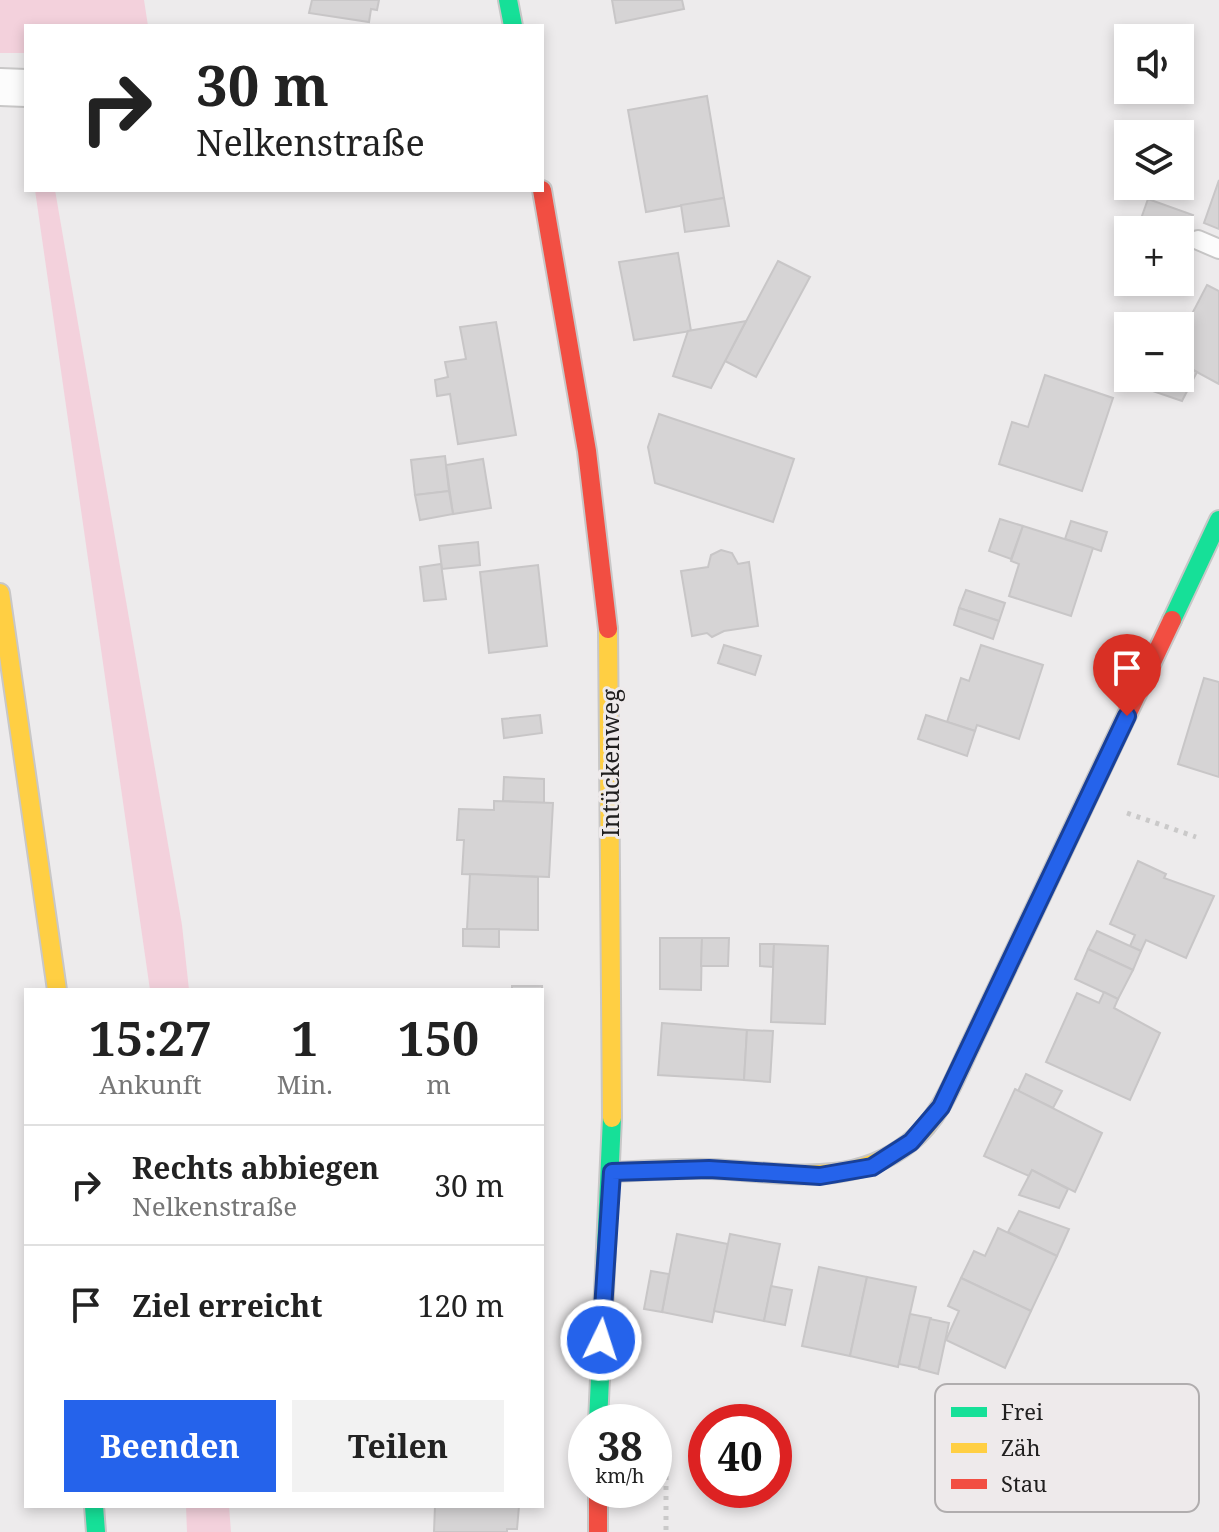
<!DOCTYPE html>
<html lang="de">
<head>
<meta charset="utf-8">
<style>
  :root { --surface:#fff; --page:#f2f2f2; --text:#222; --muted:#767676; --line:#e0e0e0; --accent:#2563eb }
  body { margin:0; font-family:"Noto Serif",serif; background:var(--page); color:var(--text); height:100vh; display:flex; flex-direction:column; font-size:30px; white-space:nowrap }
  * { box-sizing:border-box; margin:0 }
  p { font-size:26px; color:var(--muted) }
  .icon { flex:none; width:44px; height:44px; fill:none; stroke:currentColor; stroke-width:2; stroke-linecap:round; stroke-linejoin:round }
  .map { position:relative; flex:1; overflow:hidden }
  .details { position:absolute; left:24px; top:988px; width:520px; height:520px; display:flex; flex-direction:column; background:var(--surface); border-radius:0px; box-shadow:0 4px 12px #0003 }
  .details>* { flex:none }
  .guide { position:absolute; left:24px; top:24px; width:520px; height:168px; border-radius:0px; box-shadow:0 4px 12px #0003; background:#fff; color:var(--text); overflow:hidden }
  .buttons { position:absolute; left:1114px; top:24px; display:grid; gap:16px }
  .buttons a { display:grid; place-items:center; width:80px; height:80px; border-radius:0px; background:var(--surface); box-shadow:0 4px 12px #0003; font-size:40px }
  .speed { position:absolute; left:568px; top:1404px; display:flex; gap:16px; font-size:40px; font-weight:700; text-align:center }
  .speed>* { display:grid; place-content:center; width:104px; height:104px; border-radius:50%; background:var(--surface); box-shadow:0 4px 12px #0003; line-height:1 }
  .speed small { font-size:20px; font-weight:400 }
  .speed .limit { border:12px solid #d22; background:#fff; color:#111 }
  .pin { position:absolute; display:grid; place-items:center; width:68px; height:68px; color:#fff; margin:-82px -34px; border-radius:50% 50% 50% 0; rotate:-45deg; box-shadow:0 0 8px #0007 }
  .pin .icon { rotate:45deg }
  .me { position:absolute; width:88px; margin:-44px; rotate:4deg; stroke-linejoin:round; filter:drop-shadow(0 0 6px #0008) }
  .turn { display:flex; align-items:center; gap:28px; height:168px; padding:0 40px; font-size:36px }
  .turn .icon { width:104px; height:104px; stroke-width:2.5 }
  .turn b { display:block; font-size:56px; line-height:68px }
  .eta { display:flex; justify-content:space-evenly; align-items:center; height:136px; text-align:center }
  .eta b { font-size:48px; font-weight:700; line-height:56px }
  .button { display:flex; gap:16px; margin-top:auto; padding:16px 40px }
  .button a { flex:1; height:92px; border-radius:0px; background:var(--accent); color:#fff; font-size:32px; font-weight:700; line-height:92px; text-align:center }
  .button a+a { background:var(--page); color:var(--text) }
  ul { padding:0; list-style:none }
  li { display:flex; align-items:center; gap:24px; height:120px; padding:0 40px; border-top:2px solid var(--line) }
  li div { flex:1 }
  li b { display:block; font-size:30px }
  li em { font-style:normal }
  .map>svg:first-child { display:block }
  .green { fill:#f3d1dc }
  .building { fill:#d6d4d5; stroke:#c8c6c7; stroke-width:2 }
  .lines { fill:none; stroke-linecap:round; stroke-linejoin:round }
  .lane-casing { stroke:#c8c7c7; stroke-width:22 }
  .street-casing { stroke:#c8c7c7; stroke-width:40 }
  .fast-casing { stroke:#c8c7c7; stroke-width:22 }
  .slow-casing { stroke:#c8c7c7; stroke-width:22 }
  .jam-casing { stroke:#c8c7c7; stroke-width:22 }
  .path { stroke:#cac9c9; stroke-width:5; stroke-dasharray:4 6; stroke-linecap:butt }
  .lane { stroke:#fcfcfc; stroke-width:18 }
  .street { stroke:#fcfcfc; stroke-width:36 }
  .fast { stroke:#16e098; stroke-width:18 }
  .slow { stroke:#ffcf43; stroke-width:18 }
  .jam { stroke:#f24e42; stroke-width:18 }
  .route-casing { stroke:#184099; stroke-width:20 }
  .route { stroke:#2563eb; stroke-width:14 }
  .labels { text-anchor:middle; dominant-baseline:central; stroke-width:6; stroke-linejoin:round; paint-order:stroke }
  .street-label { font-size:24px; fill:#212020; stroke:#eeeaeb }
  .key { fill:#eeeaeb; stroke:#b0adae; stroke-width:2 }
  .key-label { font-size:22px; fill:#212020 }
</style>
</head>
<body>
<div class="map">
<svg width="1219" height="1532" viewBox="0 0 1219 1532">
  <rect width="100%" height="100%" fill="#edebec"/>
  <g class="green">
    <polygon points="0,0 144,0 148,26 26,26 26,53 0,53"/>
    <polygon points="35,190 55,190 182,925 189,990 150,990"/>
    <polygon points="186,1506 229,1506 231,1532 187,1532"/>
  </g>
  <g class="building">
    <polygon points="312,0 379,0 377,10 371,9 369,22 309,13"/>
    <polygon points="612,0 682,0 684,9 616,23"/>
    <polygon points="707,96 724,198 646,212 628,110"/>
    <polygon points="1219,180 1219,229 1204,223"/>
    <polygon points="724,198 729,226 685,232 681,205"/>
    <polygon points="1148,199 1193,215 1180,249 1180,230 1137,230"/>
    <polygon points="678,253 691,331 634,340 619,262"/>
    <polygon points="778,261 810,277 756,377 725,361"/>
    <polygon points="1207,285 1219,291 1219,384 1180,363 1180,337"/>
    <polygon points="746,321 711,388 673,376 688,331"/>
    <polygon points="496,322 516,435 458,444 450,394 437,396 435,380 448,377 445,362 466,359 460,327"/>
    <polygon points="1180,363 1197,372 1182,401 1132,384 1135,378 1180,378"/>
    <polygon points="1045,375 1113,398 1082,491 999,464 1012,422 1028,427"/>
    <polygon points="659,414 794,459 773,522 655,483 648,447"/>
    <polygon points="445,456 449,491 415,495 411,460"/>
    <polygon points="483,459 491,508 453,514 446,465"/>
    <polygon points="449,491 453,514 420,520 415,495"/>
    <polygon points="1000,519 1023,526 1011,559 989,551"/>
    <polygon points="1071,521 1107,532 1101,551 1065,539"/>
    <polygon points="1023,526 1093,548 1071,616 1009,596 1019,564 1011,561"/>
    <polygon points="478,542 480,565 442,569 439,546"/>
    <polygon points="721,550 732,553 738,564 749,562 758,626 724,631 712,637 707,633 692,636 681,571 708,567 711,555"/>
    <polygon points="441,564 446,599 424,601 420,567"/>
    <polygon points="538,565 547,646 489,653 480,572"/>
    <polygon points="966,590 1005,603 999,621 959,608"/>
    <polygon points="959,608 999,621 993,639 954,625"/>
    <polygon points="724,645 761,656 755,675 718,663"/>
    <polygon points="981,645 1043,665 1019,739 977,725 975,731 947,722 961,678 969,681"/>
    <polygon points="1204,678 1219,682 1219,777 1178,764"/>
    <polygon points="540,715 542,733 504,738 502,719"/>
    <polygon points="926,715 975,731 967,756 918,739"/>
    <polygon points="504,777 544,779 544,803 503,801"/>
    <polygon points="494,801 553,803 549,877 462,874 464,840 457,840 459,809 494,810"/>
    <polygon points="1138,861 1166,874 1164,878 1214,896 1186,958 1146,940 1141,951 1130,946 1135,935 1110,924"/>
    <polygon points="470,874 538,877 538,930 467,929"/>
    <polygon points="463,929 499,929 499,947 463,946"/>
    <polygon points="1097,931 1141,951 1133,970 1088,949"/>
    <polygon points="660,938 702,938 701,990 660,989"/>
    <polygon points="702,938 729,938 728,966 701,966"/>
    <polygon points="760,944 774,944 773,967 760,966"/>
    <polygon points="774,944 828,946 825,1024 771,1022"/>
    <polygon points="1088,949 1133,970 1118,999 1075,979"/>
    <polygon points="512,986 542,986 542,996 542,990 512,990"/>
    <polygon points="1104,992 1118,999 1114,1008 1160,1033 1130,1100 1046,1062 1077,993 1099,1003"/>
    <polygon points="662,1023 747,1030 744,1080 658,1075"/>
    <polygon points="747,1030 773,1031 770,1082 744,1080"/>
    <polygon points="1026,1074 1062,1091 1053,1108 1018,1091"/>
    <polygon points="1015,1089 1102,1133 1075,1192 1032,1170 1029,1176 984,1156"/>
    <polygon points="1032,1170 1068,1189 1059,1208 1019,1195"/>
    <polygon points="1019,1211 1069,1229 1057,1256 1008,1232"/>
    <polygon points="998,1228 1057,1256 1031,1311 961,1278 974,1251 985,1256"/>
    <polygon points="677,1234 728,1244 712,1322 662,1312"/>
    <polygon points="730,1234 780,1244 764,1321 714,1311"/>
    <polygon points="819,1267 867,1277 850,1356 802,1346"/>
    <polygon points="651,1271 669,1274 662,1312 644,1309"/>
    <polygon points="867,1277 916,1287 898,1367 850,1356"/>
    <polygon points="961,1278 1031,1311 1005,1368 946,1340 959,1311 948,1306"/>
    <polygon points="771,1286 792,1290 785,1325 764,1321"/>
    <polygon points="910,1314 931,1318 919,1368 899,1364"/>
    <polygon points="930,1319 949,1323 938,1374 919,1369"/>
    <polygon points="435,1506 519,1506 517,1529 507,1529 507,1532 434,1532"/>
  </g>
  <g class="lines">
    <defs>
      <polyline id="lane" points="1198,240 1219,249"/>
      <polyline id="street" points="0,87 26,88"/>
      <g id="fast">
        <polyline points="508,0 513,26"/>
        <polyline points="1172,620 1219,520"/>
        <polyline points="598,1422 612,1118"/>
        <polyline points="94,1506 96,1532"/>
      </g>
      <g id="slow">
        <polyline points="0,593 57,990"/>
        <polyline points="608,629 612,1118"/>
        <path d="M612,1172C644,1171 677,1168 710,1169C779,1171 850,1190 909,1143C940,1119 954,1080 970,1046"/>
      </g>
      <g id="jam">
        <polyline points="542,190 587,451 608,629"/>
        <polyline points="970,1046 1172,620"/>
        <polyline points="598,1490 598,1532"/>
      </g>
    </defs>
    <use href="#lane" class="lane-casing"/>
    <use href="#street" class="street-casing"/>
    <use href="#fast" class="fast-casing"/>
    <use href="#slow" class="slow-casing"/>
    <use href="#jam" class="jam-casing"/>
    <g class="path">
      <polyline points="1127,813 1196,837"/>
      <polyline points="654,1429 666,1451 666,1532"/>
    </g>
    <use href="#lane" class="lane"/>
    <use href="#street" class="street"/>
    <use href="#fast" class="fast"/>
    <use href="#slow" class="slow"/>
    <use href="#jam" class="jam"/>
  </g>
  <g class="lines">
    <defs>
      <polyline id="route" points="601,1340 612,1172 709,1169 820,1176 872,1167 911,1142 941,1107 1127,716"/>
    </defs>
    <use href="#route" class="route-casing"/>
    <use href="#route" class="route"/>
  </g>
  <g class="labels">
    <g class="street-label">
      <text transform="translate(609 763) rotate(-90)">Intückenweg</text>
    </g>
  </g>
  <rect x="935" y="1384" width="264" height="128" rx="12" class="key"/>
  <rect x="951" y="1407" width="36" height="10" fill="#16e098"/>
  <rect x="951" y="1443" width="36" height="10" fill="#ffcf43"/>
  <rect x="951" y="1479" width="36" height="10" fill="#f24e42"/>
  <g class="key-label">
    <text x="1001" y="1420">Frei</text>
    <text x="1001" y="1456">Zäh</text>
    <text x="1001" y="1492">Stau</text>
  </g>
</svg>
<div class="buttons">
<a><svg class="icon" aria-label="sound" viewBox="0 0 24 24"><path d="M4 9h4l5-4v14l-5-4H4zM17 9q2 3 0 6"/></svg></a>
<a><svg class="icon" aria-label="layers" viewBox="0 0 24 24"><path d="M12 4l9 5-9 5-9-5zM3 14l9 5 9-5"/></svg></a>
<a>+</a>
<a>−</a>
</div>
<div class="speed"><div>38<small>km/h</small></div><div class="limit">40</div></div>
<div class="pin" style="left:1127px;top:716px;background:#d93025"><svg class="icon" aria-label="arrive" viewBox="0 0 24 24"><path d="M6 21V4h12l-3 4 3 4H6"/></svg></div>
<svg class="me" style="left:601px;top:1340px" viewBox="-20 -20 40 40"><circle r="17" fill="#2563eb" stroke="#fff" stroke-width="3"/><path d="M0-11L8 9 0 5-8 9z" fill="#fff"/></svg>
<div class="guide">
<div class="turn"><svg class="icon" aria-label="right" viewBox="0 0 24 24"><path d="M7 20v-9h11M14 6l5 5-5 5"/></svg><div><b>30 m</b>Nelkenstraße</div></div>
</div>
<section class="details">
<div class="eta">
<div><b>15:27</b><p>Ankunft</p></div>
<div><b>1</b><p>Min.</p></div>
<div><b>150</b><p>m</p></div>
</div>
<ul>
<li><svg class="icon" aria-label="right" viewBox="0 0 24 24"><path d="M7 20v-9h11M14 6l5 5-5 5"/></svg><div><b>Rechts abbiegen</b><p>Nelkenstraße</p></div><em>30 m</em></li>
<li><svg class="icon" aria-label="arrive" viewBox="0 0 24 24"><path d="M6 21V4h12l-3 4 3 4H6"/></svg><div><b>Ziel erreicht</b></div><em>120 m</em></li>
</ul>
<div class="button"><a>Beenden</a><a>Teilen</a></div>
</section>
</div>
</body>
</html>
